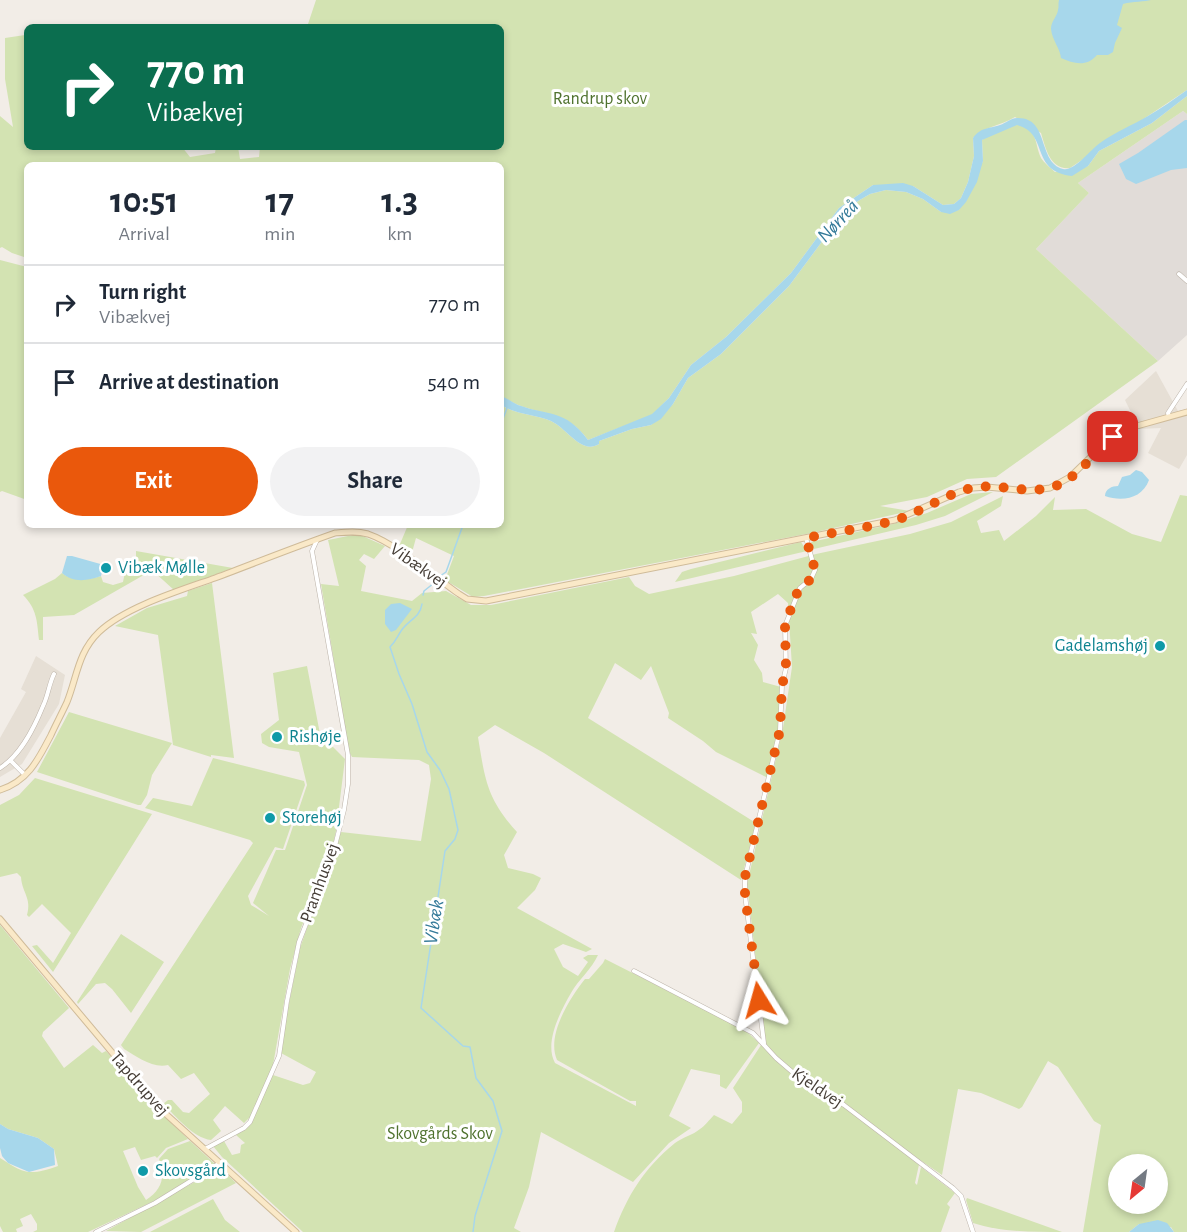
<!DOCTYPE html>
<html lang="en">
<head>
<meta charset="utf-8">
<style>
  :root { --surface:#fff; --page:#f2f2f3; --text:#1f2937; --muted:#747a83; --line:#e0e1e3; --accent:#ea580c }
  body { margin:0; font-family:"Alegreya Sans",sans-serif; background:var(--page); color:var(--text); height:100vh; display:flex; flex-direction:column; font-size:22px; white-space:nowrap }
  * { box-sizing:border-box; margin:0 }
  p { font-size:20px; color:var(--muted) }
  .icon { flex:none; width:33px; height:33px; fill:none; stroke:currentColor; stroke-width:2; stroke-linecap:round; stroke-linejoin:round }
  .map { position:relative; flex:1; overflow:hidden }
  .panel { position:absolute; left:24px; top:162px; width:480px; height:366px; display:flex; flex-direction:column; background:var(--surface); border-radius:9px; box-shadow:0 3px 9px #0003 }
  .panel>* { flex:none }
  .guide { position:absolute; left:24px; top:24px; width:480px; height:126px; border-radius:9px; box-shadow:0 3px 9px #0003; background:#0b6e4f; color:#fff; overflow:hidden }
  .needle { width:39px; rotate:209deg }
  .fabs { position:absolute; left:1108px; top:1154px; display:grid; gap:12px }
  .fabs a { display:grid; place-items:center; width:60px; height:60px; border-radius:50%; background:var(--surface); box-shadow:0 3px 9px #0003; font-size:30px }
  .pin { position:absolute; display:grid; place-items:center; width:51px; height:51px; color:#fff; margin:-26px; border-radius:12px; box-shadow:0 3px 9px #0006 }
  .me { position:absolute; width:66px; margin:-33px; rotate:352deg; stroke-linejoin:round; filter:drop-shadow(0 0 4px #0008) }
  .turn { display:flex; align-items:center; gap:21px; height:126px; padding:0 24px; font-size:27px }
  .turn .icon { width:78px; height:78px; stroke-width:2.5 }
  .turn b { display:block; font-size:42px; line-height:51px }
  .eta { display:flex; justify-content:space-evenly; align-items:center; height:102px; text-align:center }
  .eta b { font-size:36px; font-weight:700; line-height:42px }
  .primary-button { display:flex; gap:12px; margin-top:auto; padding:12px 24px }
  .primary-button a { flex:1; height:69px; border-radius:36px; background:var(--accent); color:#fff; font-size:24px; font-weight:700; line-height:69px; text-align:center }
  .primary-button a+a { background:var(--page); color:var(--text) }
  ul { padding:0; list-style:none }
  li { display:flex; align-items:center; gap:18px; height:78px; padding:0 24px; border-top:2px solid var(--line) }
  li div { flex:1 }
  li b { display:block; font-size:22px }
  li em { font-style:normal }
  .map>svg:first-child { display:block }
  .residential { fill:#e6dfd5 }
  .industrial { fill:#e1dcd8 }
  .green { fill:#d3e3b2; fill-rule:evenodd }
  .water { fill:#a7d7eb }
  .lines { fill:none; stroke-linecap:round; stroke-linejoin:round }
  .stream { stroke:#a7d7eb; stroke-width:1.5 }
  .street-casing { stroke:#bdb4aa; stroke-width:5 }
  .secondary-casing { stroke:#cfbb99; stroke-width:7 }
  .street { stroke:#fff; stroke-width:4 }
  .secondary { stroke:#fae9c8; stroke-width:5 }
  .route { stroke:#ea580c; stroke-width:10; stroke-dasharray:0 18 }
  .culture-dot { fill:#0f9aa8; stroke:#fff; stroke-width:2 }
  .labels { text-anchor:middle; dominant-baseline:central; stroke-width:6; stroke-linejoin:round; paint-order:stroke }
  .park-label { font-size:18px; fill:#4f722e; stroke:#fff }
  .street-label { font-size:18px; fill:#453d36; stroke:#fff }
  .culture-label { font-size:18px; fill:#0d838f; stroke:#fff; text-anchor:start }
  .water-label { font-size:20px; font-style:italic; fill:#347a99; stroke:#fff }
</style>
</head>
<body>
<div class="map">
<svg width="1187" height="1232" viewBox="0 0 1187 1232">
  <rect width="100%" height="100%" fill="#f2ede7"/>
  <g class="residential">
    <polygon points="1156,371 1178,411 1187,409 1187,455 1179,469 1148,453 1161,428 1139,429 1125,400"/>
    <polygon points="36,656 65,675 59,704 22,764 0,777 0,738 26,692 21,689"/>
  </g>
  <polygon class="industrial" points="1183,111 1187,114 1187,335 1158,361 1036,249 1089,193 1078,183"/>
  <g class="green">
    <path d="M316,0H1187V90L1070,168C1050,170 1046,149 1041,133L1015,117C1000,126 985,126 973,138L974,156L968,182L961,198L954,204L943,205L913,186L873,185L839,208L791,273L726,337L691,365L669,398L652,415L588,440C569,413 545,415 518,405C512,402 506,399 501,396V165H27V258L12,253L2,247L0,248V116L13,127L5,79V38L25,35L27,50V147H182L190,157L215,153L216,147H238L240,159L259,157L260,147H501V27H307Z"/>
    <path d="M1187,96V114L1183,111L1078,183L1089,193L1036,249L1158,361L996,477L967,479L927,497L880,506L910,511L811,533L484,596L473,597L445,580L454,556L416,538L411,556L396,547L400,544L408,525H501V405C517,415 535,414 551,421C568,429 581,455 599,444V441L632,429L651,425L673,404L688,378L721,354L789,286L841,216L858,201L870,194L886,190L906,192L923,199L941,212L959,210L983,161L982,140L986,137L1017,124C1039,131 1034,142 1041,158C1044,163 1051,168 1055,172L1088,166L1099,151L1152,123Z"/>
    <polygon points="0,260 27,267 27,500 2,491 0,492"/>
    <polygon points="993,492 945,516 916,525 814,549 811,542 893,524 927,513 971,494"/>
    <path d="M1180,495L1187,496V1232H1174L1171,1227L1139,1224L1129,1232H1083L1101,1125L1094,1121L1058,1067L1048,1061L1022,1107L1019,1109L981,1093L958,1089L942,1175L920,1160L915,1183L917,1185L921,1167L955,1193L947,1204L950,1207L941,1232H614C627,1196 644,1168 675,1143C683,1137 693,1135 700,1129C705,1126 709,1120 714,1115L732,1124L742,1112V1102L733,1088L765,1039L747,884L783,728L792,667L788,603L778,594L751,612L757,634L751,633L758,645L754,660L762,673L763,682L781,687L779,730L768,778L716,752L703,741L668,718L669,713L651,666L641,680L615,663L588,718L756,823L741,880L544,753L495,725L478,737C485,780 487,799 517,832L504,855L508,868L533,874L541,878L535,890L517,908L592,949L586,952L563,944L554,949L563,967L578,976L588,962L583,958L588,955H598C592,969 578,980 571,993C560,1012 544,1043 555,1063L636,1106V1101H630L557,1060C546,1035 570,998 585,979H589L603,963L605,959L745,1030L759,1043L726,1089L720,1086V1075L691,1069L669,1116L691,1128L669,1143L633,1182L541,1132L529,1187L514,1228L521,1232H303L222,1157L213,1146L224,1141L232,1155L240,1153L241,1145L245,1143L236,1135L246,1127L273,1075L303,1085L310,1083L316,1072L281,1053L287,1013L300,948L341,832L421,841L431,779L429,765L419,760L352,757L349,751L321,584L339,586L328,540L358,534L385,546L374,559L364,554L359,560L366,566L361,591L412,601L422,593L446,591L471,605H491L629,577L635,586L649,594L734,576L816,554L910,534L951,522L1003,496L1001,506L977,521L981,533L999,530L1004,541L1036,516L1055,497L1053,510L1086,509L1132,534L1161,542ZM1119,1164H1158V1203H1119Z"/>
    <polygon points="801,542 807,551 675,582 682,572 691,569"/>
    <polygon points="136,551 233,568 174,590 153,571 136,566"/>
    <path d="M132,571L149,572L74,615L43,617V640H39C37,621 37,609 23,595L55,579L62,573C71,581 89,580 101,576L103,582L113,585L123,582L125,572Z"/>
    <polygon points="212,583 234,758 211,755 211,757 173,745 158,635 115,626 147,608 187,596 188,591"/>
    <path d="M307,666L320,734L345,759L336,831L330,858L301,928L290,969L273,1065L250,1117L244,1123L225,1106L213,1120L221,1131L211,1140C193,1138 176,1116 163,1104L168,1100H172L183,1112L189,1113L210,1094L194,1073L181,1079L168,1065C153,1069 136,1056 124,1049L121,1045L253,843L250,840L145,808L153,798L192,806L213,758L304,781L305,785L283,849L275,847L248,896L251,905L269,916L253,903L276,850H285L307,785L299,752L269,747L262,743L261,734L279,720L273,673Z"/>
    <polygon points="69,712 172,743 152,775 147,795 141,805 138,805 37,772"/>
    <path d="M35,778L152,814L53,972L32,946L37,945L53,963L71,933L42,904L29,917L27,915C32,898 22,893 21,877L17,873L0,877V805L19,795Z"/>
    <path d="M0,925L69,1008L43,1032L42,1036L64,1068L93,1045L102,1053L106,1051L156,1108L188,1139L166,1148L157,1158L155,1156L141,1160L135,1147L123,1151L138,1187L146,1200C162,1190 166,1176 159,1159L168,1149L190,1141L215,1164L154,1201L88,1232H33L37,1230V1224L31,1214L20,1219L23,1226L16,1229L17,1232H3L0,1226V1158C25,1174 29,1176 58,1166L54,1149L38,1138L8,1129L0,1124Z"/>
    <polygon points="121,934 164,962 131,1013 112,989 105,983 96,984 78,1004 77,1002"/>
    <polygon points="220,1168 236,1183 141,1232 106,1231"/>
    <path d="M967,1198L1062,1232C1033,1232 1000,1232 973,1223L966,1200Z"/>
    <polygon points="213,1199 225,1220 240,1232 150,1232"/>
  </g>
  <g class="water">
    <path d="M1059,0H1151C1145,2 1133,1 1123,4L1117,25L1122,28L1115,43L1113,52L1108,55H1097C1087,67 1074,64 1061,58C1060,48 1052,40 1051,29C1051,21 1057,17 1058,10C1059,7 1058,3 1059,0Z"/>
    <path d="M1187,90V96L1152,123L1099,151L1088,166L1072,176C1029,171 1050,134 1017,125L982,140L983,161L977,182L966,202L959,210L950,214L941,212L923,199L906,192L886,190L870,194L858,201L841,216L789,286L721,354L688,378L673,404L661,419L651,425L632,429L599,441V444C581,455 568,429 551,421C535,414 517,415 501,405V396C507,398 512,402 518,405C549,416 565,409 588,440L652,414L669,398L691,365L726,337L791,273L839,208L873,185L903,183L913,186L943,205L954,204L961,198L968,182L974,156L973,138C981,127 988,129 1000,125C1006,123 1011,118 1017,118C1050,117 1037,162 1063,169C1074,172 1091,149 1100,143C1115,132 1133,125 1148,116C1162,108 1174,99 1187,90Z"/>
    <polygon points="1185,120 1187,120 1187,168 1171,170 1136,184 1126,179 1119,164 1138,153"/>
    <path d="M1136,470L1142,472L1149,480C1142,499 1122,502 1105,496C1105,489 1112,486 1118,486L1122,477L1130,475Z"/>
    <path d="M67,556H72L104,565L101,576C87,581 73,583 62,573Z"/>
    <polygon points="400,603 412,609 396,630 391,632 385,624 385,610 391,604"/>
    <polygon points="0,1124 8,1129 38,1138 54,1149 55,1165 29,1172 8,1163 2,1156 0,1148"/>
    <polygon points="1158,1220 1167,1223 1174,1232 1129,1232 1139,1224"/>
  </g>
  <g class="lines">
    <g class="stream">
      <polyline points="501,424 507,408"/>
      <polyline points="440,576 446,572 463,525"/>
      <polyline points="423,595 424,591 434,583"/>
      <path d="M422,604C420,618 408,620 401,631C397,637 396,641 390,647L399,674L412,704L427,752L440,770L449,789L458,830L455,839L445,851L421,1008L463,1046L470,1047L476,1078L493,1101L502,1131L475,1216L473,1232"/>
    </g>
    <defs>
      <g id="street">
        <polyline points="1179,274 1187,281"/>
        <polyline points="1169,417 1168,413 1187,384"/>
        <polyline points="11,761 25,775"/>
        <path d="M0,768C21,755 34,728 43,706C48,696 49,684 54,674"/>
        <polyline points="634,971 753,1033 776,1058 797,1076 844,1105 953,1188 961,1196 973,1232"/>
        <polyline points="764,1043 745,895 745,877 780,730 782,686 786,668 785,626 800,588 811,579 815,570 806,538"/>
        <polyline points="205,1149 244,1128 250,1122 279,1056 287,1001 299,942 332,858 344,810 348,784 348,755 312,551 317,540"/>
        <polyline points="96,1232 155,1203 220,1163"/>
      </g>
      <g id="secondary">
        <path d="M0,790C28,781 38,760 51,735C56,724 62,713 67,702C77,677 78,652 99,632C125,607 181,590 215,578C255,563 295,547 335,533C347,532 357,531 368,534C395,543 435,577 459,594L467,599L486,601L895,520L959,492L973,488L987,487L1027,491L1050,488L1070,477L1103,445L1126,429L1187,412"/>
        <polyline points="0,919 157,1106 296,1232"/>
      </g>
    </defs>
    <use href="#street" class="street-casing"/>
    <use href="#secondary" class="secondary-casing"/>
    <use href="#street" class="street"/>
    <use href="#secondary" class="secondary"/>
  </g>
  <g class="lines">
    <path class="route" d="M759,1000L745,895V877L780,730L782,686L786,668L785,626L795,597L800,588L811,579L815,570L806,538C836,532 867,528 896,520C922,512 945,494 972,488C1001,482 1029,497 1058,485C1080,475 1095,452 1113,437"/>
  </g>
  <g class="culture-dot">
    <circle cx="106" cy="568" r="6"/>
    <circle cx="1160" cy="646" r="6"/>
    <circle cx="277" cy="737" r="6"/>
    <circle cx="270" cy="818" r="6"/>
    <circle cx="143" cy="1171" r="6"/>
  </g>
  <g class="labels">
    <g class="park-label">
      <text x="600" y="99">Randrup skov</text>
      <text x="440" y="1134">Skovgårds Skov</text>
    </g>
    <g class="street-label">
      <text transform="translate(418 566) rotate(35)">Vibækvej</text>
      <text transform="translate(320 883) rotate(-70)">Pramhusvej</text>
      <text transform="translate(139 1084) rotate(49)">Tapdrupvej</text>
      <text transform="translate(817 1088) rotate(34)">Kjeldvej</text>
    </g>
    <g class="culture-label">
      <text x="118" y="568">Vibæk Mølle</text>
      <text x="1148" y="646" text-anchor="end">Gadelamshøj</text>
      <text x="289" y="737">Rishøje</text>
      <text x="282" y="818">Storehøj</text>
      <text x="155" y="1171">Skovsgård</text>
    </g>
    <g class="water-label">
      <text transform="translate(838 221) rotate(-47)">Nørreå</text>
      <text transform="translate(434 922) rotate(-81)">Vibæk</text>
    </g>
  </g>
</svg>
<div class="fabs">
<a><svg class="needle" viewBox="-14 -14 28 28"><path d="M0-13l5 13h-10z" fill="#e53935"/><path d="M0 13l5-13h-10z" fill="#747a83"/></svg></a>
</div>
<div class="pin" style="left:1113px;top:437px;background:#d93025"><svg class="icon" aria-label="arrive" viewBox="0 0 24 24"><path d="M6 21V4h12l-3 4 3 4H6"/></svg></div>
<svg class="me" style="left:759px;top:1000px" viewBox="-20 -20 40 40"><path d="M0-17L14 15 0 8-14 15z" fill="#ea580c" stroke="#fff" stroke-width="4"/></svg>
<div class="guide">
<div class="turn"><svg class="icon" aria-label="right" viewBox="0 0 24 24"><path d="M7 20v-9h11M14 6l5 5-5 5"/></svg><div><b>770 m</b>Vibækvej</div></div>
</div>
<section class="panel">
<div class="eta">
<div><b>10:51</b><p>Arrival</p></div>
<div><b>17</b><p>min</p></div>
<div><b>1.3</b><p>km</p></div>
</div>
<ul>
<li><svg class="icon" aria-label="right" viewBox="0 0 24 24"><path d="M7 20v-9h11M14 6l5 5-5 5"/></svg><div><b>Turn right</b><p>Vibækvej</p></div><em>770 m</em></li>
<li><svg class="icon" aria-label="arrive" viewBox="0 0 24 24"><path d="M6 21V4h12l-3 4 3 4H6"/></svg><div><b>Arrive at destination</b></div><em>540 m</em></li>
</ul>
<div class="primary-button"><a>Exit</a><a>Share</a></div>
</section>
</div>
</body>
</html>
